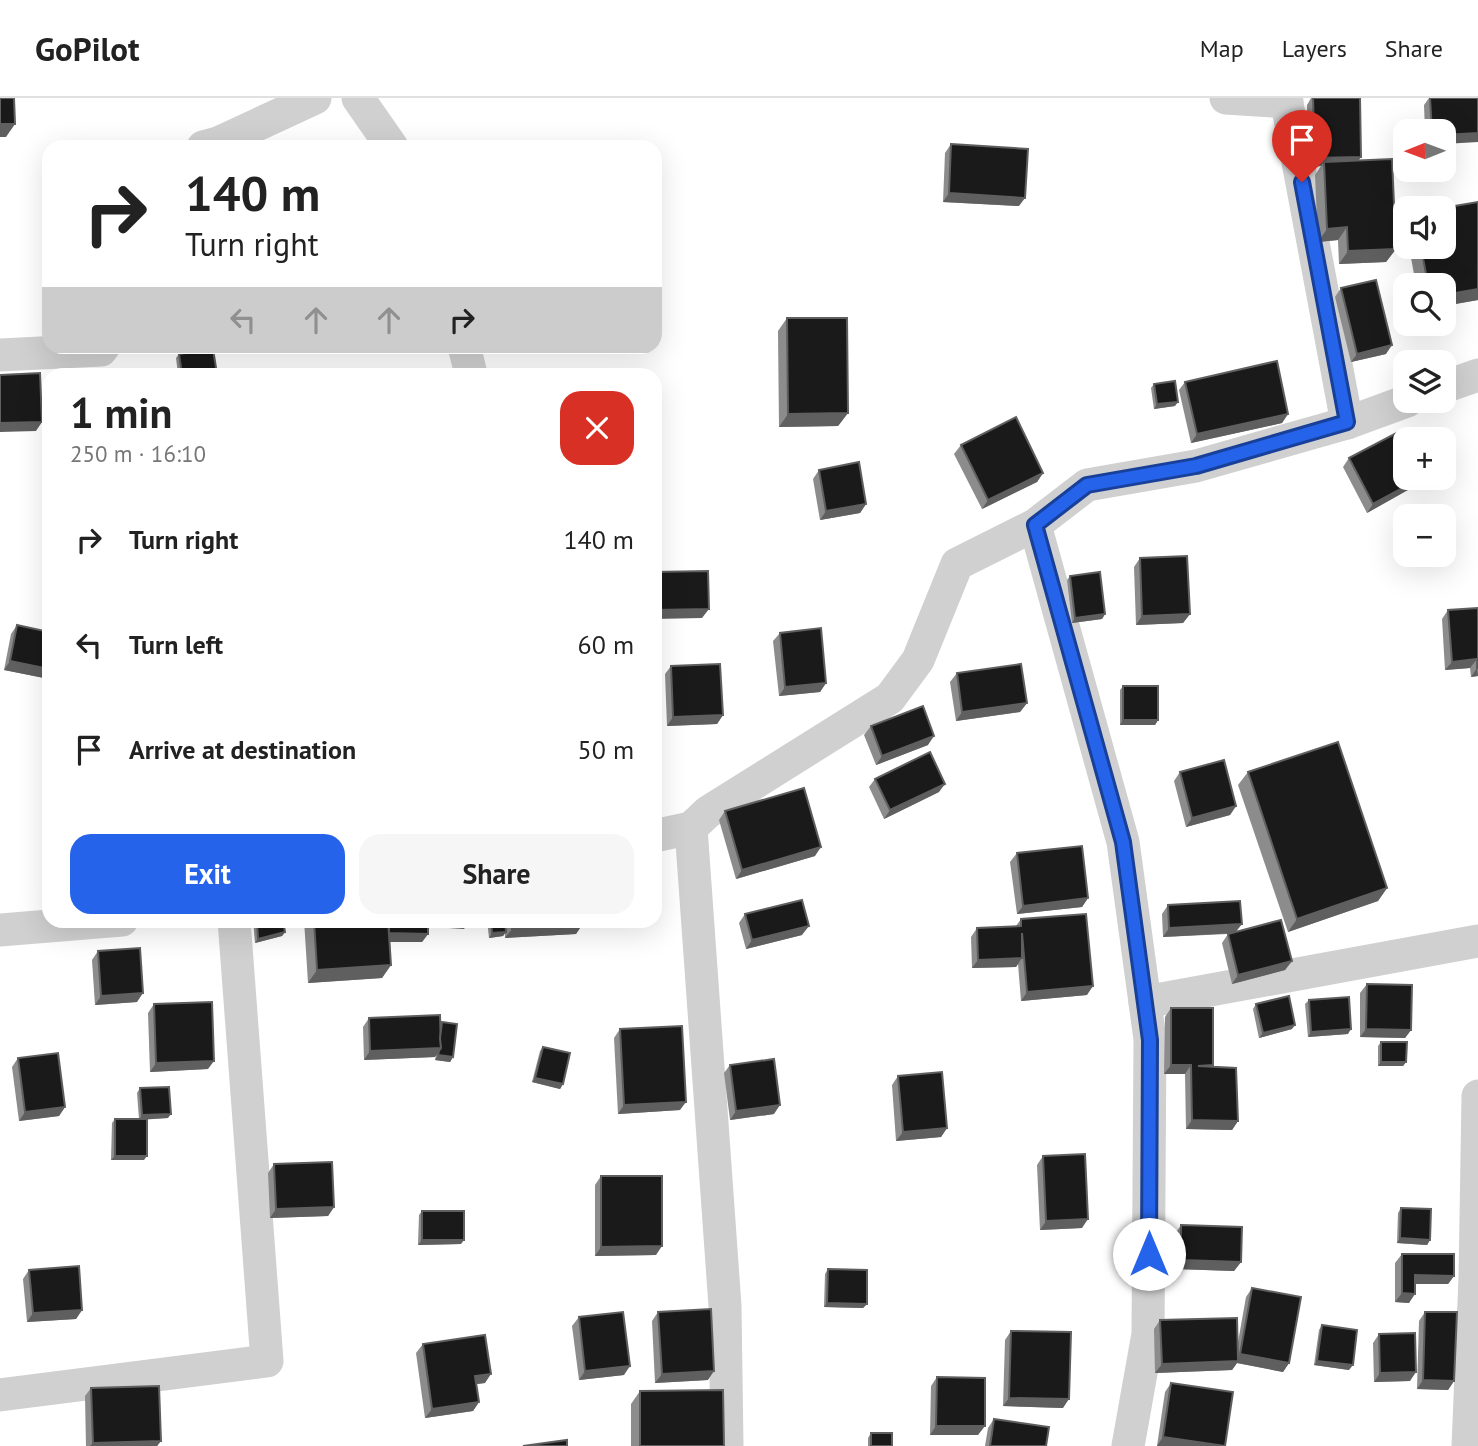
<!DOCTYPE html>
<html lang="en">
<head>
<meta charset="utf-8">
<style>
  :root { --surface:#fff; --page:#f6f6f6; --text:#222; --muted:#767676; --line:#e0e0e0; --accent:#2563eb }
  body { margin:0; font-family:"PT Sans",sans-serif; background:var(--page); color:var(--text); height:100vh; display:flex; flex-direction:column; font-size:26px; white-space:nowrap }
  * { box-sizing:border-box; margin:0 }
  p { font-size:23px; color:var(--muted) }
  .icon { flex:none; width:38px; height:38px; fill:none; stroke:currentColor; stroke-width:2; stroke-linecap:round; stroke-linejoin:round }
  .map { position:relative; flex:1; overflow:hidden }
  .side { position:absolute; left:42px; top:270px; width:620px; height:560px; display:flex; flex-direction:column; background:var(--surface); border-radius:21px; box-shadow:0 7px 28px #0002 }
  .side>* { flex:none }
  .top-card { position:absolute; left:42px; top:42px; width:620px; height:214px; border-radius:21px; box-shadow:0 7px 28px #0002; background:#fff; color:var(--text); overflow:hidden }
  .needle { width:46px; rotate:269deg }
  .tools { position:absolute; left:1393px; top:21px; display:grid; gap:14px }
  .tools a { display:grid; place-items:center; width:63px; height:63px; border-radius:14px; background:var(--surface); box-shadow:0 7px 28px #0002; font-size:35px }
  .pin { position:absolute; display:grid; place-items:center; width:60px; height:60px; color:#fff; margin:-72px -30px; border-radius:50% 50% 50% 0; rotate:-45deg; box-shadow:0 0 7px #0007 }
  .pin .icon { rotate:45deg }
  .me { position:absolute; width:77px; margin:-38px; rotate:0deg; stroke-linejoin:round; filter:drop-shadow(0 0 5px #0008) }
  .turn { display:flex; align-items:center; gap:24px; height:147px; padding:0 28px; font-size:32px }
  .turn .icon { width:91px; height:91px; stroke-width:2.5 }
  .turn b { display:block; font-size:49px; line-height:60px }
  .lanes { display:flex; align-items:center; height:66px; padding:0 28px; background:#0003; justify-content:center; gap:35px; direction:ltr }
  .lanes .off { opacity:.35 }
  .round { display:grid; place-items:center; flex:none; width:74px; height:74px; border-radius:21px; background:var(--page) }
  .overview { display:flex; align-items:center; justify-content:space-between; height:119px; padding:0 28px }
  h1 { font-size:42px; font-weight:700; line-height:52px }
  .primary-button { display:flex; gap:14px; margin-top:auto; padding:14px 28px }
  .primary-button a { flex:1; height:80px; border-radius:21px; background:var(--accent); color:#fff; font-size:28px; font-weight:700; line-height:80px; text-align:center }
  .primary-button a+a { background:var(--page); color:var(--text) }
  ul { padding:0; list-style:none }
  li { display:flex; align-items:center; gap:21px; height:105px; padding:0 28px }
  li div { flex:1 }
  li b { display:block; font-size:26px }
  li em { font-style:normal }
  header { display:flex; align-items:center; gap:42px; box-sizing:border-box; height:98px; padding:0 35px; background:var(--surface); border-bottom:2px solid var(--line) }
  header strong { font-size:33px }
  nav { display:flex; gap:38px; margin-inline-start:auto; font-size:24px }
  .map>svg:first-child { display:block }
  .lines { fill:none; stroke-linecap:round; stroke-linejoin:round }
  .street { stroke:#d0d0d0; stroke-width:33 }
  .wall { fill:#8c8c8c }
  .shaded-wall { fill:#5f5f5f }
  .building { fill:#1a1a1a; stroke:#5f5f5f; stroke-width:2 }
  .route-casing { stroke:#184099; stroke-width:18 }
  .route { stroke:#2563eb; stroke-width:12 }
</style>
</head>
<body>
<header>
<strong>GoPilot</strong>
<nav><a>Map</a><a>Layers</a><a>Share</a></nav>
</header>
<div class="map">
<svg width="1478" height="1348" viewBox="0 0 1478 1348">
  <rect width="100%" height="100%" fill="#fff"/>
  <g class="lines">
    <g class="street">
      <polyline points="358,0 392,49"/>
      <polyline points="1226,0 1287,4"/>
      <polyline points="1286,0 1347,325"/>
      <polyline points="203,49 218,45 315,0"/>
      <polyline points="464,248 471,276"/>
      <polyline points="0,257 101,252 104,248"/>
      <polyline points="1444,289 1478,277"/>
      <polyline points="1035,427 1123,744 1150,941 1148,1236 1128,1348"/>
      <polyline points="654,738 691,730"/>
      <polyline points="0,832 122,822"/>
      <polyline points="1145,904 1478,843"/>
      <polyline points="0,1297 267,1263 234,822"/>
      <polyline points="727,1348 725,1208 691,730 708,714 890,600 918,562 957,466 1035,427 1087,387 1196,368 1347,325 1407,303"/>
      <polyline points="1468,1348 1475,1180 1478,998"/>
    </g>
  </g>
  <g class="wall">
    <polygon points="1311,0 1360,0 1361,59 1358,63 1396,151 1386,164 1339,166 1338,142 1318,144 1315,77 1321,68 1309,69 1307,7"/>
    <polygon points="1429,0 1478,0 1444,33 1425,33 1424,7"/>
    <polygon points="951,46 1019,108 943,104 945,55"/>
    <polygon points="1409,149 1444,149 1478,202 1444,208 1444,187 1416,187"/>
    <polygon points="1341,190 1386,256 1351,264 1335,199"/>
    <polygon points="787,220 848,315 838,328 779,329 778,233"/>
    <polygon points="540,248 583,248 578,256 540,255"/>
    <polygon points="179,256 217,276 178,276 176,260"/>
    <polygon points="1185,284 1288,316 1282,325 1191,345 1179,292"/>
    <polygon points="1154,286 1175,308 1154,311 1151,290"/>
    <polygon points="961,347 1043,375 1037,384 982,411 954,356"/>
    <polygon points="1349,360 1422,384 1367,415 1343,369"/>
    <polygon points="819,372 866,406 860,415 820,422 813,381"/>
    <polygon points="1140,460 1190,516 1183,525 1136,527 1134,469"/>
    <polygon points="1070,478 1105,516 1102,521 1072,525 1067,482"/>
    <polygon points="1478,510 1478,578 1471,579 1470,570 1445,572 1442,521 1448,512"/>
    <polygon points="17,527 49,534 49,581 4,572 11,536"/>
    <polygon points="780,535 826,585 820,594 779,598 773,543"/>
    <polygon points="671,568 723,617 717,626 667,628 665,576"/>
    <polygon points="957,575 1027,605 1020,614 956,623 950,584"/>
    <polygon points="1123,588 1158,622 1155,627 1120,627 1120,592"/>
    <polygon points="871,628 928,647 876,667 864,637"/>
    <polygon points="1180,674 1236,708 1230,717 1186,729 1174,683"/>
    <polygon points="1248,674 1387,790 1378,803 1288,834 1238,687"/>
    <polygon points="875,681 939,694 884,721 869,689"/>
    <polygon points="725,713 815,758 736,781 719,722"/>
    <polygon points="1017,755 1088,800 1082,809 1017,816 1010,764"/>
    <polygon points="1168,807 1237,834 1292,863 1285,872 1232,886 1222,845 1228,836 1163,839 1162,816"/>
    <polygon points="745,816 802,837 746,851 739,825"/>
    <polygon points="1021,821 1087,897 1021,903 1018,866 1016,869 972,870 971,839 977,830 1016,828"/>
    <polygon points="253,822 283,822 285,834 282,838 255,845"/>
    <polygon points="304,822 428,822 428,836 422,844 390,844 391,867 382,880 308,885"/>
    <polygon points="487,822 582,822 582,827 576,836 505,840 505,835 503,838 489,840"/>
    <polygon points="98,853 137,904 95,907 92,862"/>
    <polygon points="1367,886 1411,932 1405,940 1360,939 1360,895"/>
    <polygon points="1309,902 1348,936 1308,939 1305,906"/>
    <polygon points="154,906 208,971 150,974 148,915"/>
    <polygon points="1256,906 1292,931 1259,940 1253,911"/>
    <polygon points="1171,910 1213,967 1212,969 1238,1023 1232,1032 1186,1031 1185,976 1164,976 1165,919"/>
    <polygon points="369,920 440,927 442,924 453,959 450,964 435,962 436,957 435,959 364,962 363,929"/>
    <polygon points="620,931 680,1012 618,1016 614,940"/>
    <polygon points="1381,944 1406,964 1403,968 1378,968 1378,948"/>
    <polygon points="543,949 563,986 560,991 532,984 540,953"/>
    <polygon points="18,960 65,1009 59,1018 19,1023 12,969"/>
    <polygon points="730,967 774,1016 730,1022 724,975"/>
    <polygon points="898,978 947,1030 941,1039 896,1043 892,987"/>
    <polygon points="140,990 168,1020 147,1021 144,1062 111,1062 112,1025 115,1021 139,1021 137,995"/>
    <polygon points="1043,1058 1082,1130 1040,1132 1037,1067"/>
    <polygon points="274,1066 334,1109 328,1118 270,1120 268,1075"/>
    <polygon points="601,1078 656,1157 595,1158 595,1087"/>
    <polygon points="1401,1110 1430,1142 1427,1147 1397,1145 1398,1115"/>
    <polygon points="422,1113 461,1146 418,1147 419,1117"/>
    <polygon points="1181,1127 1241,1164 1234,1173 1175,1171 1175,1136"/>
    <polygon points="1402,1156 1454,1178 1448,1186 1415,1186 1409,1205 1395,1204 1395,1165"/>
    <polygon points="828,1171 867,1206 863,1210 824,1209 825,1176"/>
    <polygon points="29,1172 82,1212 76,1221 27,1224 23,1181"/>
    <polygon points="1252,1190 1289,1265 1283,1274 1237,1265 1232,1272 1155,1275 1154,1231 1160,1222 1238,1244 1246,1199"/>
    <polygon points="658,1214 708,1282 655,1285 652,1223"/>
    <polygon points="1425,1214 1454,1283 1448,1292 1417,1291 1419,1223"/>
    <polygon points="579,1219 624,1277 579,1282 572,1228"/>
    <polygon points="1322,1227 1349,1272 1314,1267 1319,1232"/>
    <polygon points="1011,1233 1063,1310 1003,1308 1005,1242"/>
    <polygon points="1379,1236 1410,1283 1374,1284 1373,1245"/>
    <polygon points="423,1246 485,1285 476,1286 479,1304 473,1313 425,1320 416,1255"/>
    <polygon points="937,1279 978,1337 930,1337 931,1288"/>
    <polygon points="1171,1285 1225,1348 1157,1348 1165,1294"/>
    <polygon points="91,1290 161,1343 157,1348 86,1348 85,1298"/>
    <polygon points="640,1293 724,1348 631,1348 631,1306"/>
    <polygon points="994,1321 1046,1348 985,1348 988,1330"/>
    <polygon points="871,1335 892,1348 868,1348 868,1340"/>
  </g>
  <g class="shaded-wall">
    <polygon points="0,26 15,26 6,39 0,39"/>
    <polygon points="1478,35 1478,44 1444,46 1444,37"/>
    <polygon points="1361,59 1355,67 1324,64 1321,68 1309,69 1315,60"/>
    <polygon points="949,95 1025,100 1019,108 943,104"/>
    <polygon points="1347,129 1338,142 1318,144 1327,131"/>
    <polygon points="1396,151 1386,164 1339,166 1348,153"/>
    <polygon points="1478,191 1478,202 1444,208 1444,197"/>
    <polygon points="1392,247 1386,256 1351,264 1357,256"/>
    <polygon points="544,248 583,248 578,256 540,255"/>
    <polygon points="1178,304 1175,308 1154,311 1157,306"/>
    <polygon points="848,315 838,328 779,329 788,316"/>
    <polygon points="1288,316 1282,325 1191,345 1197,336"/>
    <polygon points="42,324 36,333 0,334 0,325"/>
    <polygon points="1043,375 1037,384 982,411 988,402"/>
    <polygon points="1421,380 1425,380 1422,384 1367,415 1373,406"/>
    <polygon points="866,406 860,415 820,422 826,413"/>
    <polygon points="709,511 702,520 654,521 654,512"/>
    <polygon points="1105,516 1102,521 1072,525 1075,520"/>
    <polygon points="1190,516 1183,525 1136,527 1142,518"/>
    <polygon points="1477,561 1470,570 1445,572 1452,564"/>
    <polygon points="10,563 49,571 49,581 4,572"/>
    <polygon points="1477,570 1478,578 1471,579"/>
    <polygon points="826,585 820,594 779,598 785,589"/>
    <polygon points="1027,605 1020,614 956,623 962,614"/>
    <polygon points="723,617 717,626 667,628 673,619"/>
    <polygon points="1123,622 1158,622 1155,627 1120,627"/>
    <polygon points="934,638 928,647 876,667 882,658"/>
    <polygon points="945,686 939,694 884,721 890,712"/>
    <polygon points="1236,708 1230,717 1186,729 1192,720"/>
    <polygon points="821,749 815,758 736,781 742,772"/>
    <polygon points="1387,790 1378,803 1288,834 1297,821"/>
    <polygon points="1088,800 1082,809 1017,816 1023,808"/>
    <polygon points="437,824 467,827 464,831 433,829"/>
    <polygon points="1242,826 1235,835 1163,839 1169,830"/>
    <polygon points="582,827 576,836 505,840 512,831"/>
    <polygon points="809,828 802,837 746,851 752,842"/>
    <polygon points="285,834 282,838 255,845 258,841"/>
    <polygon points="506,834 503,838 489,840 492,835"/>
    <polygon points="389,835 428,836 422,844 382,844"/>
    <polygon points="1022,860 1016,869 972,870 978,862"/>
    <polygon points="1292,863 1285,872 1232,886 1238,877"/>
    <polygon points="391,867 382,880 308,885 317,872"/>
    <polygon points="1093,888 1087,897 1021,903 1027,894"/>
    <polygon points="143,895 137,904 95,907 101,898"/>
    <polygon points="1295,927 1292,931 1259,940 1263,935"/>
    <polygon points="1351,931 1348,936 1308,939 1311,934"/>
    <polygon points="1366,931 1411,932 1405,940 1360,939"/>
    <polygon points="441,950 435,959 364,962 370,953"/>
    <polygon points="438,957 453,959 450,964 435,962"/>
    <polygon points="214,963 208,971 150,974 156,965"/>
    <polygon points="1381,964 1406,964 1403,968 1378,968"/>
    <polygon points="1171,967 1191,967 1185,976 1164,976"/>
    <polygon points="535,980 563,986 560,991 532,984"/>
    <polygon points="686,1004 680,1012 618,1016 624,1007"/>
    <polygon points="780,1007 774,1016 730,1022 736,1013"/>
    <polygon points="65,1009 59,1018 19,1023 25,1014"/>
    <polygon points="171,1016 168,1020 139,1022 142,1017"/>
    <polygon points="1192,1022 1238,1023 1232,1032 1186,1031"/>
    <polygon points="947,1030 941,1039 896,1043 903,1034"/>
    <polygon points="115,1058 147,1058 144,1062 111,1062"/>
    <polygon points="334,1109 328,1118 270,1120 276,1111"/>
    <polygon points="1088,1121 1082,1130 1040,1132 1046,1123"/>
    <polygon points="1400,1140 1430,1142 1427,1147 1397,1145"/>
    <polygon points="422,1142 464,1142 461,1146 418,1147"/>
    <polygon points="662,1148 656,1157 595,1158 601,1149"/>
    <polygon points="1181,1162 1241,1164 1234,1173 1175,1171"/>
    <polygon points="1415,1177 1454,1178 1448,1186 1409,1186"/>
    <polygon points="1402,1195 1415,1196 1409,1205 1395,1204"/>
    <polygon points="827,1205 867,1206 863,1210 824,1209"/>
    <polygon points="82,1212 76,1221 27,1224 33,1215"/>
    <polygon points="1240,1256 1289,1265 1283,1274 1237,1265 1232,1272 1155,1275 1162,1266 1235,1264"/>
    <polygon points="1317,1263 1353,1267 1349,1272 1314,1267"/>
    <polygon points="630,1268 624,1277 579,1282 585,1273"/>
    <polygon points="714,1273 708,1282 655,1285 662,1276"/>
    <polygon points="1416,1274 1410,1283 1374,1284 1380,1275"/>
    <polygon points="491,1276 485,1285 469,1287 475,1278"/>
    <polygon points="1423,1282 1454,1283 1448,1292 1417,1291"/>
    <polygon points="1009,1300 1069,1301 1063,1310 1003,1308"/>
    <polygon points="479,1304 473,1313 425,1320 432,1311"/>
    <polygon points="936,1328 985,1328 978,1337 930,1337"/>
    <polygon points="1163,1339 1225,1348 1157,1348"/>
    <polygon points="161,1343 157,1348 90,1348 93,1345"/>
  </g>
  <g class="building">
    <polygon points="0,0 14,0 15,26 0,26"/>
    <polygon points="1313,0 1360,0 1361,59 1315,60"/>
    <polygon points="1430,0 1478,0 1478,35 1444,37 1444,33 1432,33"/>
    <polygon points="951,46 1028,51 1025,100 949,95"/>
    <polygon points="1392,61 1396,151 1348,153 1347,129 1327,131 1324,64"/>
    <polygon points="1478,104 1478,191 1444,197 1444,187 1428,187 1421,149 1444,149 1444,110 1443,110"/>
    <polygon points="1376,182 1392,247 1357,256 1341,190"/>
    <polygon points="787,220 847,220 848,315 788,316"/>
    <polygon points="213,251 217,276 182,276 179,256"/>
    <polygon points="1277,263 1288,316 1197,336 1185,284"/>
    <polygon points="40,275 42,324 0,325 0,277"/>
    <polygon points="1175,283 1178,304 1157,306 1154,286"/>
    <polygon points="1016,319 1043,375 988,402 961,347"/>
    <polygon points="1404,331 1410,341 1405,341 1405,380 1421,380 1373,406 1349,360"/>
    <polygon points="859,364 866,406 826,413 819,372"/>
    <polygon points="1187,458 1190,516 1142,518 1140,460"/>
    <polygon points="708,473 709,511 654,512 654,474"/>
    <polygon points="1100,474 1105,516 1075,520 1070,478"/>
    <polygon points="1478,510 1478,570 1477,570 1477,561 1452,564 1448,512"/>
    <polygon points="17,527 49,534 49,571 10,563"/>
    <polygon points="821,530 826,585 785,589 780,535"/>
    <polygon points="720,566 723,617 673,619 671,568"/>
    <polygon points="1021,566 1027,605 962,614 957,575"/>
    <rect x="1123" y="588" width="35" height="34"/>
    <polygon points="923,608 934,638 882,658 871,628"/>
    <polygon points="1338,644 1387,790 1297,821 1248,674"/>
    <polygon points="930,654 945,686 890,712 875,681"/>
    <polygon points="1224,662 1236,708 1192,720 1180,674"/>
    <polygon points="804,690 821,749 742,772 725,713"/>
    <polygon points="1082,748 1088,800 1023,808 1017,755"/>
    <polygon points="802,802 809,828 752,842 745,816"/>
    <polygon points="1240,803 1242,826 1169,830 1168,807"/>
    <polygon points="1086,816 1093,888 1027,894 1022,835 1022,860 978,862 977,830 1021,828 1021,821"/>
    <polygon points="257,822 283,822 285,834 258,841"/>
    <polygon points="314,822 388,822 391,867 317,872"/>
    <polygon points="389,822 428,822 428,836 389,835"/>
    <polygon points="437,822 468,822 467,827 437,824"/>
    <polygon points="491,822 505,822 506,834 492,835"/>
    <polygon points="511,822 582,822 582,827 512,831"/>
    <polygon points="1281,822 1292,863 1238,877 1228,836"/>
    <polygon points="140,850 143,895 101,898 98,853"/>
    <polygon points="1367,886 1412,887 1411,932 1366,931"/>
    <polygon points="1289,898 1295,927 1263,935 1256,906"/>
    <polygon points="1349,899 1351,931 1311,934 1309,902"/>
    <polygon points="212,904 214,963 156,965 154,906"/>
    <polygon points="1171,910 1213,910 1213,967 1198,968 1236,970 1238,1023 1192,1022 1191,967 1171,967"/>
    <polygon points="440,917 441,950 370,953 369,920"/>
    <polygon points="442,924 457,926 453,959 438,957 439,953 441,950 440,940"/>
    <polygon points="682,928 686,1004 624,1007 620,931"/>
    <polygon points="1381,944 1407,944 1406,964 1381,964"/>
    <polygon points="543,949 570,955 563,986 535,980"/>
    <polygon points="58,955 65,1009 25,1014 18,960"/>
    <polygon points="774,961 780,1007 736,1013 730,967"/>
    <polygon points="942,974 947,1030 903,1034 898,978"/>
    <polygon points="169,989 171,1016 142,1017 140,990"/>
    <rect x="115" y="1021" width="32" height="37"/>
    <polygon points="1085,1056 1088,1121 1046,1123 1043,1058"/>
    <polygon points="332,1064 334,1109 276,1111 274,1066"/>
    <polygon points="601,1078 662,1078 662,1148 601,1149"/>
    <polygon points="1401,1110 1431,1111 1430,1142 1400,1140"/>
    <rect x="422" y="1113" width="42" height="29"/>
    <polygon points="1181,1127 1242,1129 1241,1164 1181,1162"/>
    <polygon points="1402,1156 1454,1156 1454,1178 1415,1177 1415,1196 1402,1195"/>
    <polygon points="79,1168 82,1212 33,1215 29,1172"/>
    <polygon points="828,1171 867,1172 867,1206 827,1205"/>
    <polygon points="1252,1190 1301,1199 1289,1265 1240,1256"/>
    <polygon points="711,1211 714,1273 662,1276 658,1214"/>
    <polygon points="623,1214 630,1268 585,1273 579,1219"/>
    <polygon points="1425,1214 1457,1214 1454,1283 1423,1282"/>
    <polygon points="1237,1220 1238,1263 1162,1266 1160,1222"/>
    <polygon points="1322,1227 1357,1232 1353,1267 1317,1263"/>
    <polygon points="1011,1233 1071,1234 1069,1301 1009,1300"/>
    <polygon points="1415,1235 1416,1274 1380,1275 1379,1236"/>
    <polygon points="485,1237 491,1276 475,1278 479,1304 432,1311 423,1246"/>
    <polygon points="937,1279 985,1280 985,1328 936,1328"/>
    <polygon points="1171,1285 1233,1294 1225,1348 1163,1339"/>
    <polygon points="159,1288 161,1343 93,1345 91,1290"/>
    <polygon points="723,1292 724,1348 640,1348 640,1293"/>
    <polygon points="994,1321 1049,1329 1046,1348 990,1348"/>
    <rect x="871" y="1335" width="21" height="13"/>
    <polygon points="567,1342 567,1348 523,1348"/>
  </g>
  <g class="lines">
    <defs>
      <polyline id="route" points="1149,1156 1150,942 1123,744 1035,427 1087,387 1196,368 1347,324 1302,84"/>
    </defs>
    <use href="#route" class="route-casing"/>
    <use href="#route" class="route"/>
  </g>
</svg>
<div class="tools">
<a><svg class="needle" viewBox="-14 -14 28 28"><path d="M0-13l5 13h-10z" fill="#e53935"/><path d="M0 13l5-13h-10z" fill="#767676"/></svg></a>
<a><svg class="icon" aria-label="sound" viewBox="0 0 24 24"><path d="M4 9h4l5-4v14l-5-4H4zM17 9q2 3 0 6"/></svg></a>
<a><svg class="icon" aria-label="search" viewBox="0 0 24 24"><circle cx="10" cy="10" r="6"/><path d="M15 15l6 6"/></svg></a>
<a><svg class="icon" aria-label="layers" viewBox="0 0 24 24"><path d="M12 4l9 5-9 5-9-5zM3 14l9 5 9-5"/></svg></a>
<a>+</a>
<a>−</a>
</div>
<div class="pin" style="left:1302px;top:84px;background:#d93025"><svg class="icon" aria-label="arrive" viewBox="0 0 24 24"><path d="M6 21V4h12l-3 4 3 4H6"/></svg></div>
<svg class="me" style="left:1149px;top:1156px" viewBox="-20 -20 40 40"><circle r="19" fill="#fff"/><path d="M0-13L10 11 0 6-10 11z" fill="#2563eb"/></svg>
<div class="top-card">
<div class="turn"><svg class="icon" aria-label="right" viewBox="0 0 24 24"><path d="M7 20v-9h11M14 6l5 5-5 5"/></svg><div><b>140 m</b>Turn right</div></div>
<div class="lanes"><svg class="icon off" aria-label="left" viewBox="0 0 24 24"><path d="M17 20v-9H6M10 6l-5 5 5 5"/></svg><svg class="icon off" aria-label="ahead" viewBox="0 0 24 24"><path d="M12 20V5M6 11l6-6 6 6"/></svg><svg class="icon off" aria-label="ahead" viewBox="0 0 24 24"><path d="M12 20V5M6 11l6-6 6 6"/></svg><svg class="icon" aria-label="right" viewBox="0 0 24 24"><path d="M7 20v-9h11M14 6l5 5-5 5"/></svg></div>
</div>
<section class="side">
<div class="overview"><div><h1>1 min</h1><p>250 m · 16:10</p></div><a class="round" style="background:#d93025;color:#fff"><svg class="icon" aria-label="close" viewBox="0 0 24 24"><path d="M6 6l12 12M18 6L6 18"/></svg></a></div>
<ul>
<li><svg class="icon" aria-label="right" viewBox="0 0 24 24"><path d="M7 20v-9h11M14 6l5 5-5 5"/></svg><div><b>Turn right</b></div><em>140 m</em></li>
<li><svg class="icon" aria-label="left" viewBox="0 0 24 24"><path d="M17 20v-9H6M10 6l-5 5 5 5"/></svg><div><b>Turn left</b></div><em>60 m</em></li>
<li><svg class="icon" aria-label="arrive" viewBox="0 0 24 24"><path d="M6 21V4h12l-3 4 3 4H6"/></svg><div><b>Arrive at destination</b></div><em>50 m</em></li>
</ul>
<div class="primary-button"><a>Exit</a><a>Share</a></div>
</section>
</div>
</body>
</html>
